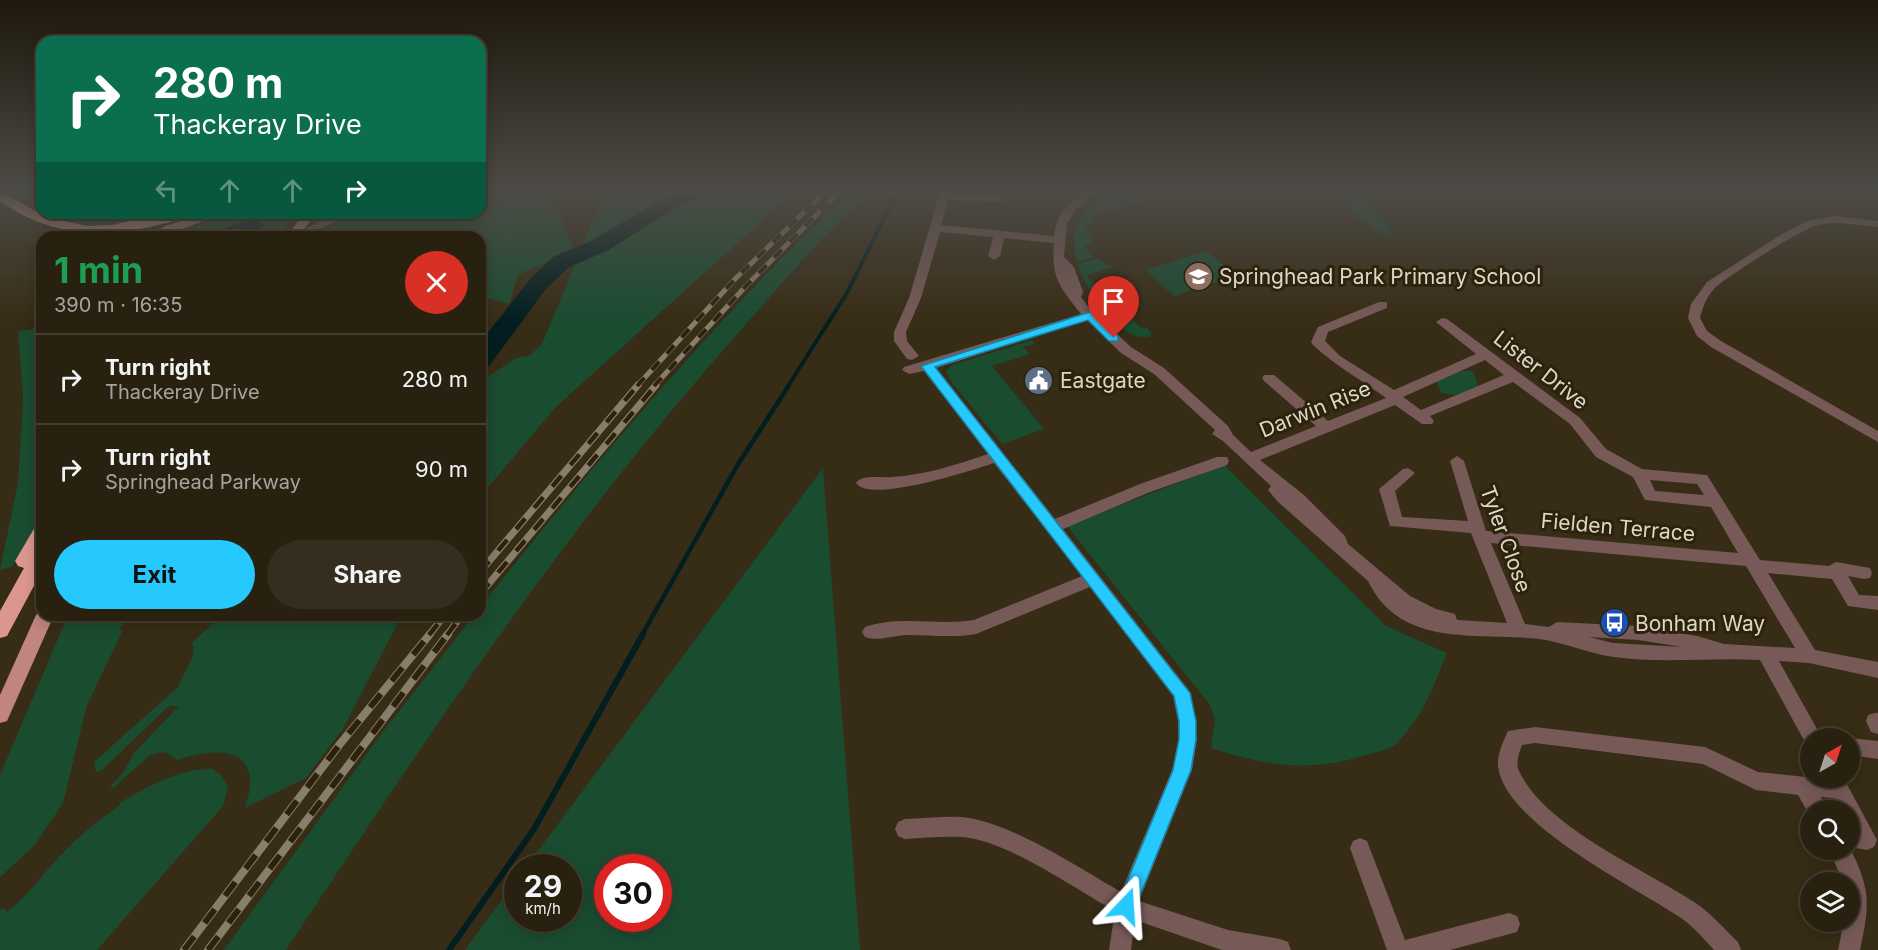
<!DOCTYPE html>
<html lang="en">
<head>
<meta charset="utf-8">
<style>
  :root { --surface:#292110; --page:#352e1e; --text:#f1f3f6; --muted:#a5a39f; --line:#453e30; --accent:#26c9fe }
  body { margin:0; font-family:Inter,sans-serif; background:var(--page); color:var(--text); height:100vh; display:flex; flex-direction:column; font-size:22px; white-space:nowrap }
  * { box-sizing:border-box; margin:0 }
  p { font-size:20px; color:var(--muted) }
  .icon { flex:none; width:33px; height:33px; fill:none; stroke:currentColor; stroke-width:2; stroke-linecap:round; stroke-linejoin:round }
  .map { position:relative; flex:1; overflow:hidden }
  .details { position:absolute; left:36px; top:231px; width:450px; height:390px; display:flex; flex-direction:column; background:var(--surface); border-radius:18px; box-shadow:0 3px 15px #0003,0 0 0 2px var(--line) }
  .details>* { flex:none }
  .banner { position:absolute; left:36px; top:36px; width:450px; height:183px; border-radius:18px; box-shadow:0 3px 15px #0003,0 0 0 2px var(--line); background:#0b6e4f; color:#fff; overflow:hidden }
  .needle { width:39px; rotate:39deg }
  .buttons { position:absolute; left:1800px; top:728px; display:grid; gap:12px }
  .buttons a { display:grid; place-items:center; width:60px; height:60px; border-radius:50%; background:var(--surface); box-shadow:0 3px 15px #0003,0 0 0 2px var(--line); font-size:30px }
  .speed { position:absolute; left:504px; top:854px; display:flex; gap:12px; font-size:30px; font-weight:700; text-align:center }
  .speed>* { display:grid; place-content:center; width:78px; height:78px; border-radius:50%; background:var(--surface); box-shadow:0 3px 15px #0003,0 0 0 2px var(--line); line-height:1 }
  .speed small { font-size:15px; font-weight:400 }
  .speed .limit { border:9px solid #d22; background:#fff; color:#111 }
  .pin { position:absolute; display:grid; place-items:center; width:51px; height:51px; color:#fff; margin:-62px -26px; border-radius:50% 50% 50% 0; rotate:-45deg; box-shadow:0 0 6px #0007 }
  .pin .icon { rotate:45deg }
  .me { position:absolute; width:66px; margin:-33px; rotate:20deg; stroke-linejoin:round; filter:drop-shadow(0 0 4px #0008) }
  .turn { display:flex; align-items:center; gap:21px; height:126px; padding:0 18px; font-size:27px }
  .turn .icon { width:78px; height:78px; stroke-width:2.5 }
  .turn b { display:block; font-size:42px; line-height:51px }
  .lanes { display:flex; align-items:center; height:57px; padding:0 18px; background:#0003; justify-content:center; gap:30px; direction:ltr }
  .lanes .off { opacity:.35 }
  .round { display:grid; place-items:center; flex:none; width:63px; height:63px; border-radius:32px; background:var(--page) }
  .head { display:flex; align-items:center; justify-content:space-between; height:102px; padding:0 18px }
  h1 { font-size:36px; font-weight:700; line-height:45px; color:#1e9e55 }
  .action { display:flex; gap:12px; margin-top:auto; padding:12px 18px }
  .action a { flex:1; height:69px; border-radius:36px; background:var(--accent); color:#111; font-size:24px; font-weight:700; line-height:69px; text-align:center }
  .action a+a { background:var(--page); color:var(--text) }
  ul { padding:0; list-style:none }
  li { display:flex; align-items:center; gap:18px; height:90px; padding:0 18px; border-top:2px solid var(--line) }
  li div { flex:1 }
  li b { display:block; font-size:22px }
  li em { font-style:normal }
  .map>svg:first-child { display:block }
  .green { fill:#1a4c30; fill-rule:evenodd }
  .water { fill:#021e20 }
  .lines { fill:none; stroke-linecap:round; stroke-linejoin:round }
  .stream-far2 { stroke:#021e20; stroke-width:4 }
  .stream-far1 { stroke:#021e20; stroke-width:4.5 }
  .stream { stroke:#021e20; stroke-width:6 }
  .river { fill:#021e20; fill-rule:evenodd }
  .minor { fill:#775a58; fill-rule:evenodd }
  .major { fill:#c08580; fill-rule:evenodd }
  .highway { fill:#dc9690; fill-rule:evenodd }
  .rail-far2-casing { stroke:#877e6b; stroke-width:5 }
  .rail-far1-casing { stroke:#877e6b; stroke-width:7 }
  .rail-casing { stroke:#877e6b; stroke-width:8 }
  .rail-far2 { stroke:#2d220b; stroke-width:4; stroke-dasharray:11; stroke-linecap:butt }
  .rail-far1 { stroke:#2d220b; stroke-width:4.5; stroke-dasharray:14; stroke-linecap:butt }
  .rail { stroke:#2d220b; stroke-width:6; stroke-dasharray:17; stroke-linecap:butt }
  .route { fill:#26c9fe; stroke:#1983a5; stroke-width:1.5 }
  .labels { text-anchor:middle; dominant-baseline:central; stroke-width:6; stroke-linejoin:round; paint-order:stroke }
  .poi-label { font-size:21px; fill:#ded7c9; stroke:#2d220b; text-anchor:start }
  .street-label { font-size:21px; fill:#ded7c9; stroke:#2d220b }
</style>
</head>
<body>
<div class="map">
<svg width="1878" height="950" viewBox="0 0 1878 950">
  <rect width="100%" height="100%" fill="#372c15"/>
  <g class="green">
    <path d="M5,189H42V213H169C98,232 65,235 5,189Z"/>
    <polygon points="480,189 549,189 574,250 518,275 509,304 480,296 480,237 313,237 357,213 384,213 389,216 395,213 480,213"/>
    <polygon points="606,189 797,189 555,408 480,497 480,382 516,358 529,356 542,344"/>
    <path d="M853,189H873C825,232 783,282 741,330C570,521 427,737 286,950H224L382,733L474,615H480V607C597,461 716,317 853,189Z"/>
    <path d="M1120,189L1130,192L1146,206L1138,203L1092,216L1096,220L1084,228L1094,240L1084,247L1094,257L1077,262C1067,224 1087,203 1120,189Z"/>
    <polygon points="1329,189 1353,189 1372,206 1393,232 1384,235 1358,217"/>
    <polygon points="232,213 281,213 288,223 278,237 248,237 264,226 264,223 247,220 203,237 162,237"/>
    <polygon points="1206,251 1238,275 1174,296 1145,270"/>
    <path d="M1099,258L1108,266L1118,265L1087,275L1088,278L1141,328L1146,327L1151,332V336C1120,345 1085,289 1078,264Z"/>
    <polygon points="42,323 42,517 12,567 0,570 18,483 23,399 18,331 30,330"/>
    <polygon points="1032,340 1035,344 1023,347 1030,354 992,366 1044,429 1002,444 950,380 946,371 952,365"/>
    <polygon points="1461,371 1473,371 1478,386 1456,395 1441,393 1436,381"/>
    <path d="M1224,465L1386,626L1447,653C1434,685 1422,719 1396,744C1390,750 1375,752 1366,755C1309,773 1267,766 1211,748L1215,720L1210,705L1067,526Z"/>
    <path d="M823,468L860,950H465L517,879L518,918H568V867H526ZM608,867H658V918H608Z"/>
    <polygon points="68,615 127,615 119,631 123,630 87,705 63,803 34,846 0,877 0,775"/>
    <path d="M222,615H402L343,729L306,778L245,808C265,749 222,745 178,760L165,752L150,755L113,788L110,787L124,771L134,753L179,706H169L101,771L96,772L94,762L178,687C182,673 198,657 192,643Z"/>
    <path d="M212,769L221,775L228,787L223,806L97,950H0V910L3,908L7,912C28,896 41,876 59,857C77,837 98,821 120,805V803C146,787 180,768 212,769Z"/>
  </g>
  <polygon class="water" points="247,220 260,220 264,226 248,237 203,237"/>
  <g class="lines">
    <polyline class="stream-far2" points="788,386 847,293 898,190"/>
    <polyline class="stream-far1" points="642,635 737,466 789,385"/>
    <polyline class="stream" points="449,950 534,829 643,634"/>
    <polygon class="river" points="683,189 714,189 711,193 687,201 607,251 569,267 546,289 489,366 480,368 480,343 530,279 553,257 591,241 673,193"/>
    <g class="minor">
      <path d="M941,189H951L950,193L1001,196L1006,199L1001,202L948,200L941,225L1054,236C1056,212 1077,189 1102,189L1078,207L1067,223L1064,257L1074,267L1083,292L1081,297L1090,309L1131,347L1164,368L1228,426L1233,435L1251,452L1316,426L1264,381L1262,378L1264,375H1274L1328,421L1386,398C1362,380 1335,366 1313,345L1311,342L1318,327L1379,302H1387V308L1328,332L1325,341L1340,356L1394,390L1476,354L1436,322L1442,318L1447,319L1580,418L1606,449L1642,469L1707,475L1760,560L1829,566L1836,562L1870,568L1872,573L1870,578L1864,579L1848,576L1859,595L1878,596V610L1848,606L1832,579L1768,573L1815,650L1878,662V678L1809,663L1779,661L1822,738H1810V745L1806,744L1760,660C1711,657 1663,664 1614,657C1589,654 1564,642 1539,639C1476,632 1401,649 1368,581L1278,502L1268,490L1271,486L1223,441L1212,434L1215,430L1154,374L1121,353L1087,320L936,368L1055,519L1140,484L1217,457H1227L1229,461L1227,465L1150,492L1063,529L1191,693L1197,739L1192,770L1139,901L1228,930L1280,939L1288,942L1291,950H1222L1135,920L1131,950H1109L1115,911C1075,889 1005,839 961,837C942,836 923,838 905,839L898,836L895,829L898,822L905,819C923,819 943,816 961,817C1009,821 1079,868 1121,892L1172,770L1179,739L1178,721L1173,696L1090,587L976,634C953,638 931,635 908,635C894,635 878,642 865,637L862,632L865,627C900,615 938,626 974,620L1082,576L994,463C973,470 870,504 856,483C862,474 881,478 892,477C925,475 956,465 988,454L924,371L909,374L902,370L904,367L1081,314C1060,287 1051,279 1054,243L1004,238L1000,256L994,260L988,256L993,237L940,232L921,298L906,332L907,341L919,356L912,360L907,359L894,341V332L909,298ZM1485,360L1504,375L1421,410L1403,397ZM1513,382L1570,424L1596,457L1633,477L1645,500L1711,507L1738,553L1486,531L1464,461L1457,456L1450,461L1468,521L1402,517L1395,491L1415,473L1408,468L1403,469L1379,489L1390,526L1471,533L1507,623L1457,620L1455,614L1436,609L1410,596L1348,544L1345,536L1304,495L1260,460L1395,405L1422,424H1432L1434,421L1430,416ZM1650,480L1697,484L1704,495L1655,491ZM1491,543L1746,566L1795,648L1724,644L1697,636L1638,626L1557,622L1549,627L1525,624ZM1589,637L1638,640L1683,647L1613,643Z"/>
      <polygon points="339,213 354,213 303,237 287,237"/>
      <path d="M1835,216L1878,221V227C1858,225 1838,221 1818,225C1803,228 1724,278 1714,289C1706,298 1703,306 1700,318L1707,331L1721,341L1878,431V442L1711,347L1697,336L1688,318L1691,304L1707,282L1782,234L1807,221Z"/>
      <polygon points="1875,713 1878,713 1878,734 1871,732 1866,721 1868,715"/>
      <path d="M1535,727L1705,747L1758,772L1824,779L1823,777H1843L1877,840L1874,847L1867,850L1850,847V810H1840L1834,798L1821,797L1828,810H1810V816L1798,795L1756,790L1703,764L1535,743L1522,745C1519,753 1515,763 1519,771C1545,827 1644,869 1694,902C1711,913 1724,929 1738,942L1741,950H1714C1704,939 1694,927 1681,918C1637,888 1504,824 1498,766C1497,754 1503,742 1508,731Z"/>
      <polygon points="1850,738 1878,741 1878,759 1850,755"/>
      <polygon points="1360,838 1367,841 1405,940 1509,913 1517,916 1520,924 1517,932 1450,950 1387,950 1350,848 1353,841"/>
      <path d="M1850,848C1871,891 1870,904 1860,950H1838L1844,921H1850V882H1843L1829,849Z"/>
    </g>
    <g class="major">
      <polygon points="207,213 225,213 160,237 145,237 165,226"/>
      <polygon points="295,213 307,213 311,220 298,237 286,237 299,220"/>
      <polygon points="42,609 42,615 54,615 7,721 0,723 0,695 36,615"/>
    </g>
    <g class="highway">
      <path d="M0,191L48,218L88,226L111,225L168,213H189C181,221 165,223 154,226C98,239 48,235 0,201Z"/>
      <polygon points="42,525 42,571 7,636 0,638 0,611 24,568 18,566 15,561 35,527"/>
    </g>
    <defs>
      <g id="rail-far2">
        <polyline points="637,386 735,279 828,189"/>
        <polyline points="654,386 746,286 842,189"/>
      </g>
      <g id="rail-far1">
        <polyline points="480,572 638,385"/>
        <polyline points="480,594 656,385"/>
        <polyline points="429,635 445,615"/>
        <polyline points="447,635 462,615"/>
      </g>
      <g id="rail">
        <polyline points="184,950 340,744 430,634"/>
        <polyline points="208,950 448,634"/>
      </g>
    </defs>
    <use href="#rail-far2" class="rail-far2-casing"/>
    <use href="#rail-far1" class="rail-far1-casing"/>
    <use href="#rail" class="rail-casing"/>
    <use href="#rail-far2" class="rail-far2"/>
    <use href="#rail-far1" class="rail-far1"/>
    <use href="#rail" class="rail"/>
  </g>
  <linearGradient id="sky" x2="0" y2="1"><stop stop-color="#1e180c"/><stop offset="0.59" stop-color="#4d4b46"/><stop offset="1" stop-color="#4d4b46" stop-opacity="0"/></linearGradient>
  <rect width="1878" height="322" fill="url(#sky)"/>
  <polygon class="route" points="1090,312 1118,336 1118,341 1109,341 1088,320 935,367 1190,693 1196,721 1196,739 1191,770 1133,913 1126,916 1119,913 1117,906 1173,770 1179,739 1179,721 1174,696 921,366"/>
  <defs>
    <symbol id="school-disc" viewBox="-11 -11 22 22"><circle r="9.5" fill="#8d6e63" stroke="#2d220b"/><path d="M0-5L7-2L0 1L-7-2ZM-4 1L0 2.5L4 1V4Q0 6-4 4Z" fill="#fff"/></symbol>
    <symbol id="civic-disc" viewBox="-11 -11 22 22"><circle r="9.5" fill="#5c6f8a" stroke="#2d220b"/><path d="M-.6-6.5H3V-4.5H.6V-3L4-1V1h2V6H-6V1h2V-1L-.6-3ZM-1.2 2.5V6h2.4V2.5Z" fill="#fff"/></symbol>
    <symbol id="bus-disc" viewBox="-11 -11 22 22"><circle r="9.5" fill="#1a4fb4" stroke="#2d220b"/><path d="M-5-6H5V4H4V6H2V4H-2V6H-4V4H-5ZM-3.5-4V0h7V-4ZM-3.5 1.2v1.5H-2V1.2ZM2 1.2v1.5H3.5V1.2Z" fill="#fff"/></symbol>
  </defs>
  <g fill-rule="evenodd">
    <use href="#school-disc" x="1182" y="260" width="33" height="33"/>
    <use href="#civic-disc" x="1022" y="364" width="33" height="33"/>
    <use href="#bus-disc" x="1598" y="606" width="33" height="33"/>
  </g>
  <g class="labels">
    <g class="poi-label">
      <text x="1219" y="276">Springhead Park Primary School</text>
      <text x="1060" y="380">Eastgate</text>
      <text x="1635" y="623">Bonham Way</text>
    </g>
    <g class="street-label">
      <text transform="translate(1541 370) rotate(38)">Lister Drive</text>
      <text transform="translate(1315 409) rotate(-22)">Darwin Rise</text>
      <text transform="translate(1618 527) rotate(5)">Fielden Terrace</text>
      <text transform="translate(1506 539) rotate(70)">Tyler Close</text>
    </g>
  </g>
</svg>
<div class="buttons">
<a><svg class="needle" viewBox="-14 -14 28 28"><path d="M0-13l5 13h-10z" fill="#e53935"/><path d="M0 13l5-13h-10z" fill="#a5a39f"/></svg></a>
<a><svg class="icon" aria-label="search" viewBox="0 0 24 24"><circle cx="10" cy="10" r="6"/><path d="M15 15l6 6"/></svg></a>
<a><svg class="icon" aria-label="layers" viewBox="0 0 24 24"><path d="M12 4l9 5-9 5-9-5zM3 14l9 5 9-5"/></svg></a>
</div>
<div class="speed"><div>29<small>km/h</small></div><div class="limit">30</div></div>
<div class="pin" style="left:1114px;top:338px;background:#d93025"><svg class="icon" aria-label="arrive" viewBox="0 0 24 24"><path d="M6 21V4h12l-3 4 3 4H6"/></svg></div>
<svg class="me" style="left:1126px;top:906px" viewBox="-20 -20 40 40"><path d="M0-17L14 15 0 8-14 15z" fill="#26c9fe" stroke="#fff" stroke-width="4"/></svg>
<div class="banner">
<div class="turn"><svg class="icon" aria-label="right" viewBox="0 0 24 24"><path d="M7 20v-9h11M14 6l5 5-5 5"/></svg><div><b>280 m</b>Thackeray Drive</div></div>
<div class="lanes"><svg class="icon off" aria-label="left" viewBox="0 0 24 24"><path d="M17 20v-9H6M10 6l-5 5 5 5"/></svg><svg class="icon off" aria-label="ahead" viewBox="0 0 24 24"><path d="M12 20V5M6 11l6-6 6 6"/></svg><svg class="icon off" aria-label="ahead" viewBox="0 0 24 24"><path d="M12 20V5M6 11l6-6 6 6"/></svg><svg class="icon" aria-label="right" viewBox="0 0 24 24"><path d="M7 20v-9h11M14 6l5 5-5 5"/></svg></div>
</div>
<section class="details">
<div class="head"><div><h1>1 min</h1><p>390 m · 16:35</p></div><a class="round" style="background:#d93025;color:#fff"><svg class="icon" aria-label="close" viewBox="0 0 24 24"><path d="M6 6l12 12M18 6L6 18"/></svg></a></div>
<ul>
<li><svg class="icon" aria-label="right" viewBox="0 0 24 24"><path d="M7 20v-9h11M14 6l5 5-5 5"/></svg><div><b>Turn right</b><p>Thackeray Drive</p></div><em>280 m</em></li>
<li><svg class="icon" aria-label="right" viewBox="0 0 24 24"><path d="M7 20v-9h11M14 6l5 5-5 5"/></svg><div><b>Turn right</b><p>Springhead Parkway</p></div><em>90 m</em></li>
</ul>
<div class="action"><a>Exit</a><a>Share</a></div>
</section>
</div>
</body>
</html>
